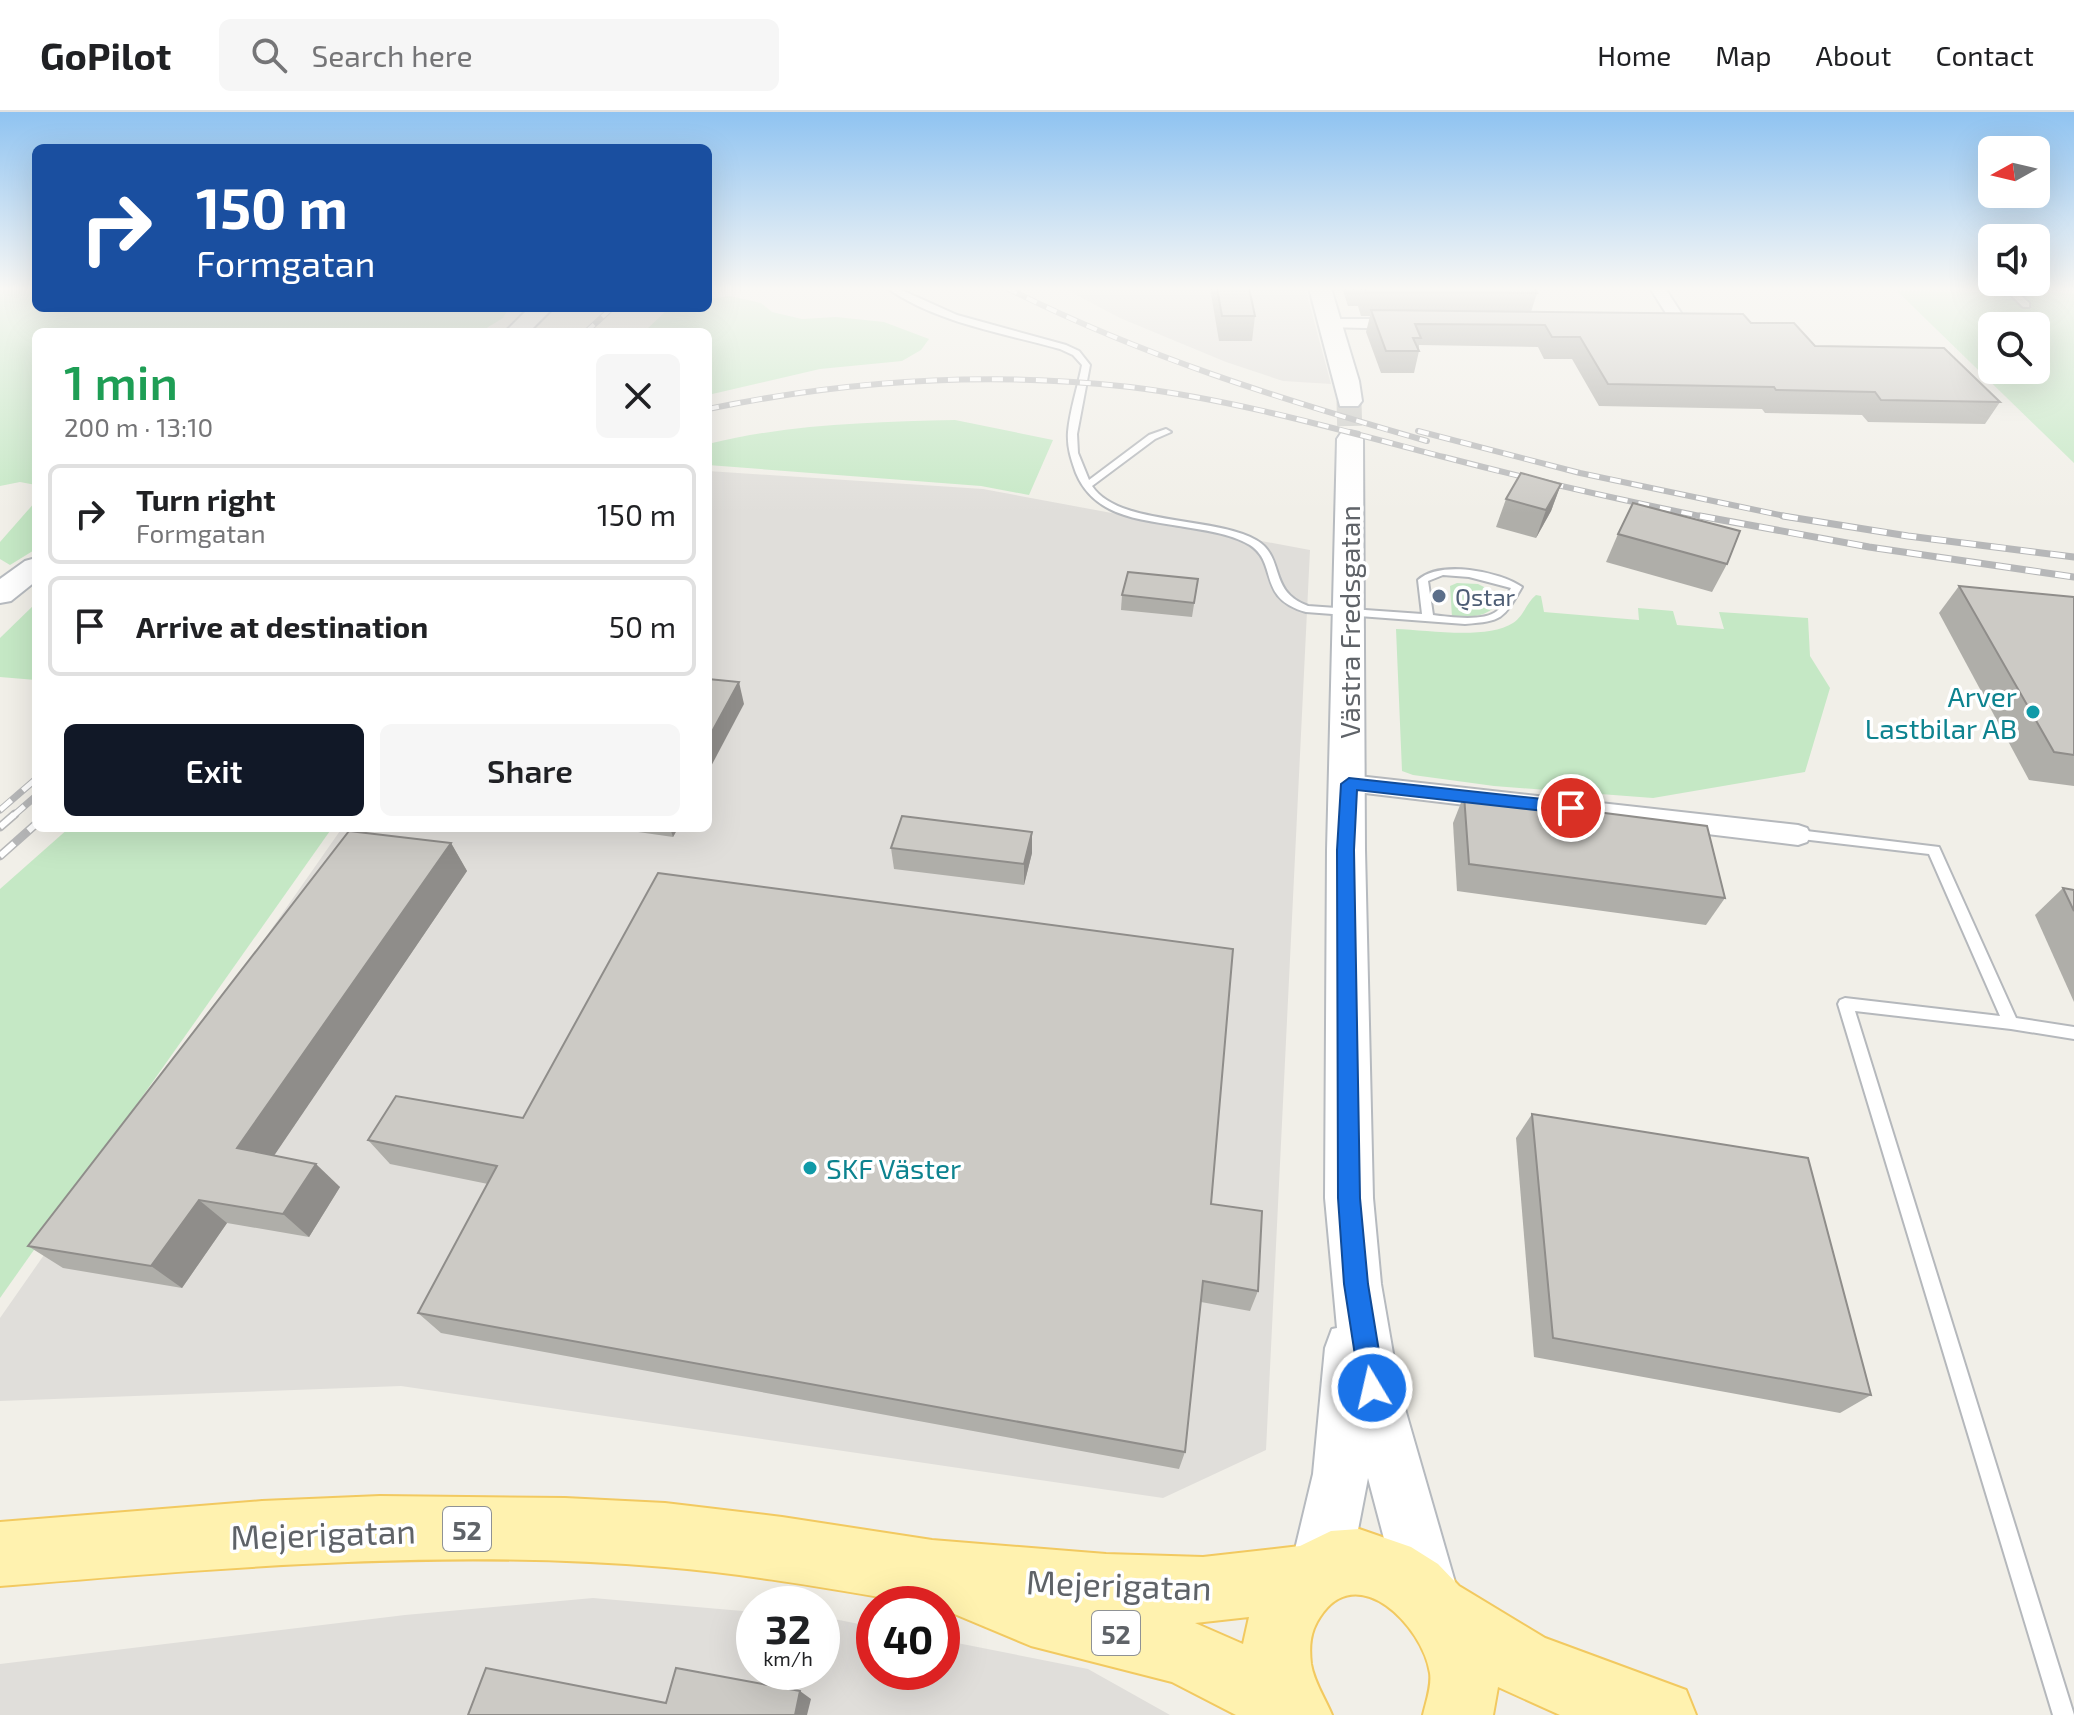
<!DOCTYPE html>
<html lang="en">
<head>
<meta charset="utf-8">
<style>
  :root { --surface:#fff; --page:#f6f6f6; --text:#202124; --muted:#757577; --line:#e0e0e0; --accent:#111827 }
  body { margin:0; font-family:"Exo 2",sans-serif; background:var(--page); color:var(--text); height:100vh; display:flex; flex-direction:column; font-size:30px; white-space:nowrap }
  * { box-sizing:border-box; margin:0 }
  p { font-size:26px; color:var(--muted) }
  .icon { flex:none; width:44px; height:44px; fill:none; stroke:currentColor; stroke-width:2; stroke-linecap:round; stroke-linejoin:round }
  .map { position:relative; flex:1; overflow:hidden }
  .panel { position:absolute; left:32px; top:216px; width:680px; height:504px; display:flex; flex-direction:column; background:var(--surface); border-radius:12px; box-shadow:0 8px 32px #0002 }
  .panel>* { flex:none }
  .banner { position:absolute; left:32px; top:32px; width:680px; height:168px; border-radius:12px; box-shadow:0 8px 32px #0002; background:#1a4fa0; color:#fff; overflow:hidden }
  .needle { width:52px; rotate:262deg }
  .fabs { position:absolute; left:1978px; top:24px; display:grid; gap:16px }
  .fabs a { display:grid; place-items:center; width:72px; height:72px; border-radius:12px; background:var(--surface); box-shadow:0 8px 32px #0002; font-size:40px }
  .speed { position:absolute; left:736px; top:1474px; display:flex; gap:16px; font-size:40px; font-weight:700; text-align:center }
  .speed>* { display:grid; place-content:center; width:104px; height:104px; border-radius:50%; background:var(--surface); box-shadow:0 8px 32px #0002; line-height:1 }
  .speed small { font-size:20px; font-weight:400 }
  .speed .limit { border:12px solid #d22; background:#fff; color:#111 }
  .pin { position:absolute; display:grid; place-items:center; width:68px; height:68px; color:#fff; margin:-34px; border:4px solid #fff; border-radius:50%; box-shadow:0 2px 8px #0007 }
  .me { position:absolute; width:88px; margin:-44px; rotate:351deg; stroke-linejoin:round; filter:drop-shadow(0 0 6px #0008) }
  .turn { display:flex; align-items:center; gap:28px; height:168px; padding:0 32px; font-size:36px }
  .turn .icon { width:104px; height:104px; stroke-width:2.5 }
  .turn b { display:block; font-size:56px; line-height:68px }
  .round { display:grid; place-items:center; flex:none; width:84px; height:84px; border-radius:12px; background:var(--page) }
  .head { display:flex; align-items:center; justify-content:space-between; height:136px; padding:0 32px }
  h1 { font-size:48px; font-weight:600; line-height:60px; color:#1e9e55 }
  .button { display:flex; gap:16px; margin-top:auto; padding:16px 32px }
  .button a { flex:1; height:92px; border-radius:12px; background:var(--accent); color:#fff; font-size:32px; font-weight:600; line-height:92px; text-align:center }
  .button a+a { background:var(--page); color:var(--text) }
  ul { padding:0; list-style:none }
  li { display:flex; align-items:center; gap:24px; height:100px; margin:0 16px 12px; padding:0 16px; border:4px solid var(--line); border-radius:12px }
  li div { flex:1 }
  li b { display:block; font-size:30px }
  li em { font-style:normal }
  header { display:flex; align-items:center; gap:48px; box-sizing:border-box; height:112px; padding:0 40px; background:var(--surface); border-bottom:2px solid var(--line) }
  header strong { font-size:38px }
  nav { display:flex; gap:44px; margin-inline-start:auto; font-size:28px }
  .search { width:560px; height:72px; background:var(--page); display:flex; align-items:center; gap:20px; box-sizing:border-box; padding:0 28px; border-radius:12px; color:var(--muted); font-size:30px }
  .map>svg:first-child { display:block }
  .industrial { fill:#e0deda }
  .green { fill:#c5e8c5; fill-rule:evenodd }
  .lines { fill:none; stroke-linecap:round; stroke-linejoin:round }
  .secondary-tunnel { stroke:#ccccc8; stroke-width:25; stroke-dasharray:25 12; stroke-linecap:butt }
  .lane-casing { stroke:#b5b8bc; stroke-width:4 }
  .street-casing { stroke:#b5b8bc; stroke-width:4 }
  .secondary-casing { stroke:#b6babf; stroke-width:4 }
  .primary-casing { stroke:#f2c960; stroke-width:4 }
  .lane { fill:#fff; fill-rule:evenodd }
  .street { fill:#fff; fill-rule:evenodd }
  .secondary { fill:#fff; fill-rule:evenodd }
  .primary { fill:#fff2af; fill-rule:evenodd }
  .rail-far2-casing { stroke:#b6b7b8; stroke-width:6 }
  .rail-far1-casing { stroke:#b6b7b8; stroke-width:7 }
  .rail-casing { stroke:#b6b7b8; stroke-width:9 }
  .rail-far2 { stroke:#fff; stroke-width:4; stroke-dasharray:11; stroke-linecap:butt }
  .rail-far1 { stroke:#fff; stroke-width:5; stroke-dasharray:15; stroke-linecap:butt }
  .rail { stroke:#fff; stroke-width:6; stroke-dasharray:19; stroke-linecap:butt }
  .wall { fill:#afaea9 }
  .shaded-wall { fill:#8f8d8a }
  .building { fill:#cccac5; stroke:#8f8d8a; stroke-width:2 }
  .route { fill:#1a73e8; stroke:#114b97; stroke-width:2 }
  .service-dot { fill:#5c6f8a; stroke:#fff; stroke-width:3 }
  .culture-dot { fill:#0f9aa8; stroke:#fff; stroke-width:3 }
  .labels { text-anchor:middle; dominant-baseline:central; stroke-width:7; stroke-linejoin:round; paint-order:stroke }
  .far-service-label { font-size:24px; fill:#4e5e75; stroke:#fff; text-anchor:start }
  .shield { fill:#fff; stroke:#8f9295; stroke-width:2 }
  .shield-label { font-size:26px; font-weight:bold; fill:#5f6368 }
  .street-label { font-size:28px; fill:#5f6368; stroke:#fff }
  .culture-label { font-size:28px; fill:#0d838f; stroke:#fff; text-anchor:end }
  .near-street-label { font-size:34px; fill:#5f6368; stroke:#fff }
</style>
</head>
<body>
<header>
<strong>GoPilot</strong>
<div class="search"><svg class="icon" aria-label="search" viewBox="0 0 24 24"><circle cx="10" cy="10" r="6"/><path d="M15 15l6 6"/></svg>Search here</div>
<nav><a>Home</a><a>Map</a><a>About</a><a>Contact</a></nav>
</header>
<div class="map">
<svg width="2074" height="1603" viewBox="0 0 2074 1603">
  <rect width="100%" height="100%" fill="#f1efe8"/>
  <g class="industrial">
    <polygon points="1063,176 1305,176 1331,272 1283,269 1226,250 1120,206"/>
    <polygon points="708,359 983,377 1310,438 1266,1338 1163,1386 401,1274 0,1289 0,1206 342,716 708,716"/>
    <polygon points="593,1486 754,1500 754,1560 822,1560 822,1506 839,1508 874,1515 874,1560 942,1560 942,1528 1088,1557 1170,1603 0,1603 0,1552 405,1503"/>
  </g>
  <g class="green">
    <polygon points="0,176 36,176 36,196 509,196 503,206 480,220 36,220 36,373 20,370 0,374"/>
    <path d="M1897,179L2074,181V351ZM1992,214H2036V258H1992Z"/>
    <polygon points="730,184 761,191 772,200 802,207 836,205 884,210 929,227 921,238 902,249 820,257 708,283 708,220 644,220 669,196 708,196 708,187"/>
    <path d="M955,308L1053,328L1029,383L981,374L708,353V332C789,312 871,310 955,308Z"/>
    <polygon points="36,389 36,437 10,453 0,447 0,430"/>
    <path d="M1457,471L1478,472L1496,481L1498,491C1487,506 1469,505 1452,505L1450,474Z"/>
    <path d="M1536,483L1541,484L1544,500L1639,508L1638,496L1673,499L1677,513L1724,517L1719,500L1808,506L1810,544L1830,576L1805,660L1653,686L1494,674L1413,663L1402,659L1396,517C1427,518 1487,528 1513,511C1524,504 1526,491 1536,483Z"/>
    <polygon points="36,491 36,568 0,565 0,526"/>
    <polygon points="69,716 332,716 0,1186 0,777"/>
  </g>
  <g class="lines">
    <polyline class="secondary-tunnel" points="1349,289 1350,327"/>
    <defs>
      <g id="lane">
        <path d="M887,176H897L957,203L1066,233L1079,239L1090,253L1077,322L1078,341L1089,368L1149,323L1166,317L1171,320L1155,327L1092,374C1118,414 1214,404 1256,428C1286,445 1267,479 1308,494L1422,502L1418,468C1440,448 1499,459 1522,475C1503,507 1503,509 1465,512L1306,500C1256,486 1279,452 1250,433C1230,421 1202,418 1179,414C1137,407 1094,404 1076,361C1071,347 1067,335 1068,320C1070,297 1078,275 1082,253L1073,243L1060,237C1003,221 937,211 887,176ZM1443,463L1469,465L1511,476C1507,483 1503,494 1497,499C1484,510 1449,505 1433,503L1428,469Z"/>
        <polygon points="2004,176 2013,176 2029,191 2029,195 2023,195"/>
        <polygon points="1798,718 1939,735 2016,906 2074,915 2074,927 2011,917 1855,899 2074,1603 2053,1603 1838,892 1840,888 1845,886 2000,904 1929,742 1793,726 1791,723 1793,720"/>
      </g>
      <g id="street">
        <path d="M1650,176H1665L1685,207C1675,219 1655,224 1643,214L1645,211L1669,206Z"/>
        <polygon points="1331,207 1406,207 1414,212 1406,217 1325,215 1323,212"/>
        <polygon points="1349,663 1798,713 1807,716 1811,723 1807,730 1798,733 1340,678 1336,672 1340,666"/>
      </g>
      <g id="secondary">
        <polygon points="1309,176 1331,176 1359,269 1362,289 1358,294 1340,294"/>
        <polygon points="529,196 553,196 529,220 505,220"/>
        <polygon points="1350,319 1359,321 1363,327 1365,738 1373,1086 1381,1172 1399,1276 1461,1491 1452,1512 1431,1521 1410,1512 1401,1491 1368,1366 1351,1454 1342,1475 1321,1484 1300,1475 1291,1454 1313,1362 1325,1236 1332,1217 1337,1216 1325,1086 1327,738 1337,327 1341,321"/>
        <polygon points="36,446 36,469 11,489 0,491 0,467 25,449"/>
      </g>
      <path id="primary" d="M380,1384L565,1386L665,1391L782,1405L932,1428L1106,1442L1203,1445L1300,1434L1331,1419L1359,1417L1411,1435L1438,1452L1459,1474L1545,1526L1686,1578L1696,1603H1560L1498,1575L1493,1603H1423C1426,1590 1432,1574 1430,1561C1423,1514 1357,1447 1320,1505C1310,1520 1309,1534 1311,1552C1314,1570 1325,1586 1332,1603H1236L1172,1570L1031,1534L952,1501L949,1495L922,1492C837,1478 751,1462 665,1455C443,1436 221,1456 0,1474V1410L262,1389ZM1249,1505L1243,1532L1195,1511Z"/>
    </defs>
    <use href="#lane" class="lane-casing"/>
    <use href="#street" class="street-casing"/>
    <use href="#secondary" class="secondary-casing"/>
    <use href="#primary" class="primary-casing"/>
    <use href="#lane" class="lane"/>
    <use href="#street" class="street"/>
    <use href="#secondary" class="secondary"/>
    <use href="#primary" class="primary"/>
    <defs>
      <g id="rail-far2">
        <path d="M1007,176C1141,244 1283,288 1427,329"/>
        <polyline points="586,220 612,196"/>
        <path d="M708,297C848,268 987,259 1130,275C1236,288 1340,318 1444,345C1532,368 1621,388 1710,406"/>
        <polyline points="1418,319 1580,361 1794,406"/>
      </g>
      <g id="rail-far1">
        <polyline points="1700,404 1869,435 2074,465"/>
        <polyline points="1783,404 1908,424 2074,445"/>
        <polyline points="0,698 36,667"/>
        <polyline points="13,704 36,684"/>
      </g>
      <g id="rail">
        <polyline points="0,715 15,702"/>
        <polyline points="0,744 36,712"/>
      </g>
    </defs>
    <use href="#rail-far2" class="rail-far2-casing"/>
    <use href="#rail-far1" class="rail-far1-casing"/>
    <use href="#rail" class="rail-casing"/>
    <use href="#rail-far2" class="rail-far2"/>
    <use href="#rail-far1" class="rail-far1"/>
    <use href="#rail" class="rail"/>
  </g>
  <g class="wall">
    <polygon points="1210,176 1249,176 1255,204 1252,229 1219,229"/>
    <polygon points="1342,176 1534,176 1537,181 1531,200 1751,211 1815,234 2000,290 1985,312 1868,310 1862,303 1765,301 1762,297 1599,294 1572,247 1544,247 1538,235 1419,233 1419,239 1414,261 1381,261 1366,220 1370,204 1361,204 1358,194 1348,194"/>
    <polygon points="1561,372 1551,399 1536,426 1496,415 1506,387"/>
    <polygon points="1618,422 1727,452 1712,480 1606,450"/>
    <polygon points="1198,467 1192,505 1121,498 1122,483"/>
    <polygon points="1959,474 2074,485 2074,674 2029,668 1939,501"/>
    <polygon points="1464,683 1725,786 1706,813 1457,779 1453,711"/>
    <polygon points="623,716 678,716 673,725 624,718"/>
    <polygon points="1032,720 1032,741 1024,773 894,757 891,736"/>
    <polygon points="451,731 467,759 274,1043 340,1075 309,1125 227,1111 182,1176 63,1156 28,1134"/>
    <polygon points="2063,776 2074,778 2074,890 2035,803"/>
    <polygon points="1532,1002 1871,1283 1840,1301 1534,1245 1516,1026"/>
    <polygon points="523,1006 1211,1092 1258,1179 1250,1199 1201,1190 1185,1340 1179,1357 441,1221 418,1201 488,1072 390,1052 368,1028"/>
  </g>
  <g class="shaded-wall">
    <polygon points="1561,372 1551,399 1536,426 1546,398"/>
    <polygon points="739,570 744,592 708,660 708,627"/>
    <polygon points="670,716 678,716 673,725"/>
    <polygon points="1032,720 1032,741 1024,773 1024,752"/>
    <polygon points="451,731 467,759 263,1060 237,1036"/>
    <polygon points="316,1052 340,1075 309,1125 283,1102"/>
    <polygon points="199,1088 227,1111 182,1176 151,1154"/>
    <polygon points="800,1579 811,1587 807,1603 795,1603"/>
  </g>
  <g class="building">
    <polygon points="1217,176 1249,176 1255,204 1222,204"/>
    <polygon points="1364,176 1534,176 1537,181 1366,180"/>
    <polygon points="1371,198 1743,202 1751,211 1794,211 1815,234 1944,236 2000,290 1881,288 1875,280 1776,278 1774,275 1608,272 1580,225 1552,225 1545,213 1415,212 1421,226 1413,226 1419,239 1386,239"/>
    <polygon points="1521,361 1561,372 1546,398 1506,387"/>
    <polygon points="1633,391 1740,419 1727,452 1618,422"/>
    <polygon points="1128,460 1198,467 1194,491 1122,483"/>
    <polygon points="1959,474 2074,485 2074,643 2054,640"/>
    <polygon points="708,567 739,570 708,627"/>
    <polygon points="1464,683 1707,714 1725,786 1469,752"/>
    <polygon points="902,704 1032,720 1024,752 891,736"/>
    <polygon points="349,719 451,731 237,1036 316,1052 283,1102 199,1088 151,1154 28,1134"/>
    <polygon points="658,761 1233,837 1211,1092 1262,1099 1258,1179 1203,1169 1185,1340 418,1201 497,1054 368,1028 396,984 523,1006"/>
    <polygon points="2063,776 2074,778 2074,799"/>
    <polygon points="1532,1002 1808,1046 1871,1283 1553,1226"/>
    <polygon points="486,1556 666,1591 676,1556 800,1579 795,1603 468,1603"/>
  </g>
  <linearGradient id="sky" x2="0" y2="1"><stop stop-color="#8fc3f1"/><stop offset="0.44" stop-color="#f9f8f5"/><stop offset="1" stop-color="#f9f8f5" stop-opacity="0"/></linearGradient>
  <rect width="2074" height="401" fill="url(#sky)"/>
  <polygon class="route" points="1349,666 1571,690 1579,696 1571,702 1357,678 1354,738 1360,1086 1368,1172 1385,1276 1381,1284 1372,1288 1364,1284 1360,1276 1344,1172 1338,1086 1337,738 1341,672"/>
  <circle class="service-dot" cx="1439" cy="484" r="8"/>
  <g class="culture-dot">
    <circle cx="2033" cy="600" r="8"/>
    <circle cx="810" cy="1056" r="8"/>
  </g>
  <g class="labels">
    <g class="far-service-label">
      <text x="1455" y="484">Qstar</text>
    </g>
    <g class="shield">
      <rect x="443" y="1395" width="48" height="44" rx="6"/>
      <rect x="1092" y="1499" width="48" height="44" rx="6"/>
    </g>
    <g class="shield-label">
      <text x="467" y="1417">52</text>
      <text x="1116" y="1521">52</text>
    </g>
    <g class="street-label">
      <text transform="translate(1349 510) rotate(-90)">Västra Fredsgatan</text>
    </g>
    <g class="culture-label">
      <text x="2017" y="584">Arver<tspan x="2017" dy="32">Lastbilar AB</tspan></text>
      <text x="826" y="1056" text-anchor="start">SKF Väster</text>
    </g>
    <g class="near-street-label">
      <text transform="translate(323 1421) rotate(-2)">Mejerigatan</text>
      <text transform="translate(1119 1472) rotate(2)">Mejerigatan</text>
    </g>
  </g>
</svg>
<div class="fabs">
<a><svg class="needle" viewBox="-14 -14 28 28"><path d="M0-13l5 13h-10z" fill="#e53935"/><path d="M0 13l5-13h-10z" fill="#757577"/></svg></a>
<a><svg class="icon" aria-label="sound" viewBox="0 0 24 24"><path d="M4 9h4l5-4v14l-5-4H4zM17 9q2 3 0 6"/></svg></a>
<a><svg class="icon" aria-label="search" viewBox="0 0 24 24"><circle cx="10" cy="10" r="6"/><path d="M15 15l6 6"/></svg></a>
</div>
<div class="speed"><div>32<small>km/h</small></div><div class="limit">40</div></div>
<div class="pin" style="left:1571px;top:696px;background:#d93025"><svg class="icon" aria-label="arrive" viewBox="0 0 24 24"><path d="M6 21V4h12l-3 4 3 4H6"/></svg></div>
<svg class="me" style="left:1372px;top:1276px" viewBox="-20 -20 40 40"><circle r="17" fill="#1a73e8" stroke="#fff" stroke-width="3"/><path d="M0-11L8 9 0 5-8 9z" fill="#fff"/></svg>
<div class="banner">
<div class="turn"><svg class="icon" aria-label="right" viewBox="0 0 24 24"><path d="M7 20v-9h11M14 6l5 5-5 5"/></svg><div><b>150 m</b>Formgatan</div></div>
</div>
<section class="panel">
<div class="head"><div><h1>1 min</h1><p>200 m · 13:10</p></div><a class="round"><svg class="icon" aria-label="close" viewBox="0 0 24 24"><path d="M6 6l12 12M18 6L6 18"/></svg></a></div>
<ul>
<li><svg class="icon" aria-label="right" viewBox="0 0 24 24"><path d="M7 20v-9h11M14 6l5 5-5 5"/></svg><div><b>Turn right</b><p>Formgatan</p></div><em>150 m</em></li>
<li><svg class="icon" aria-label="arrive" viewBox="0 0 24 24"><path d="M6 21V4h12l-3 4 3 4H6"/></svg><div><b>Arrive at destination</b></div><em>50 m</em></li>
</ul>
<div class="button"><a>Exit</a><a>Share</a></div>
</section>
</div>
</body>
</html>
